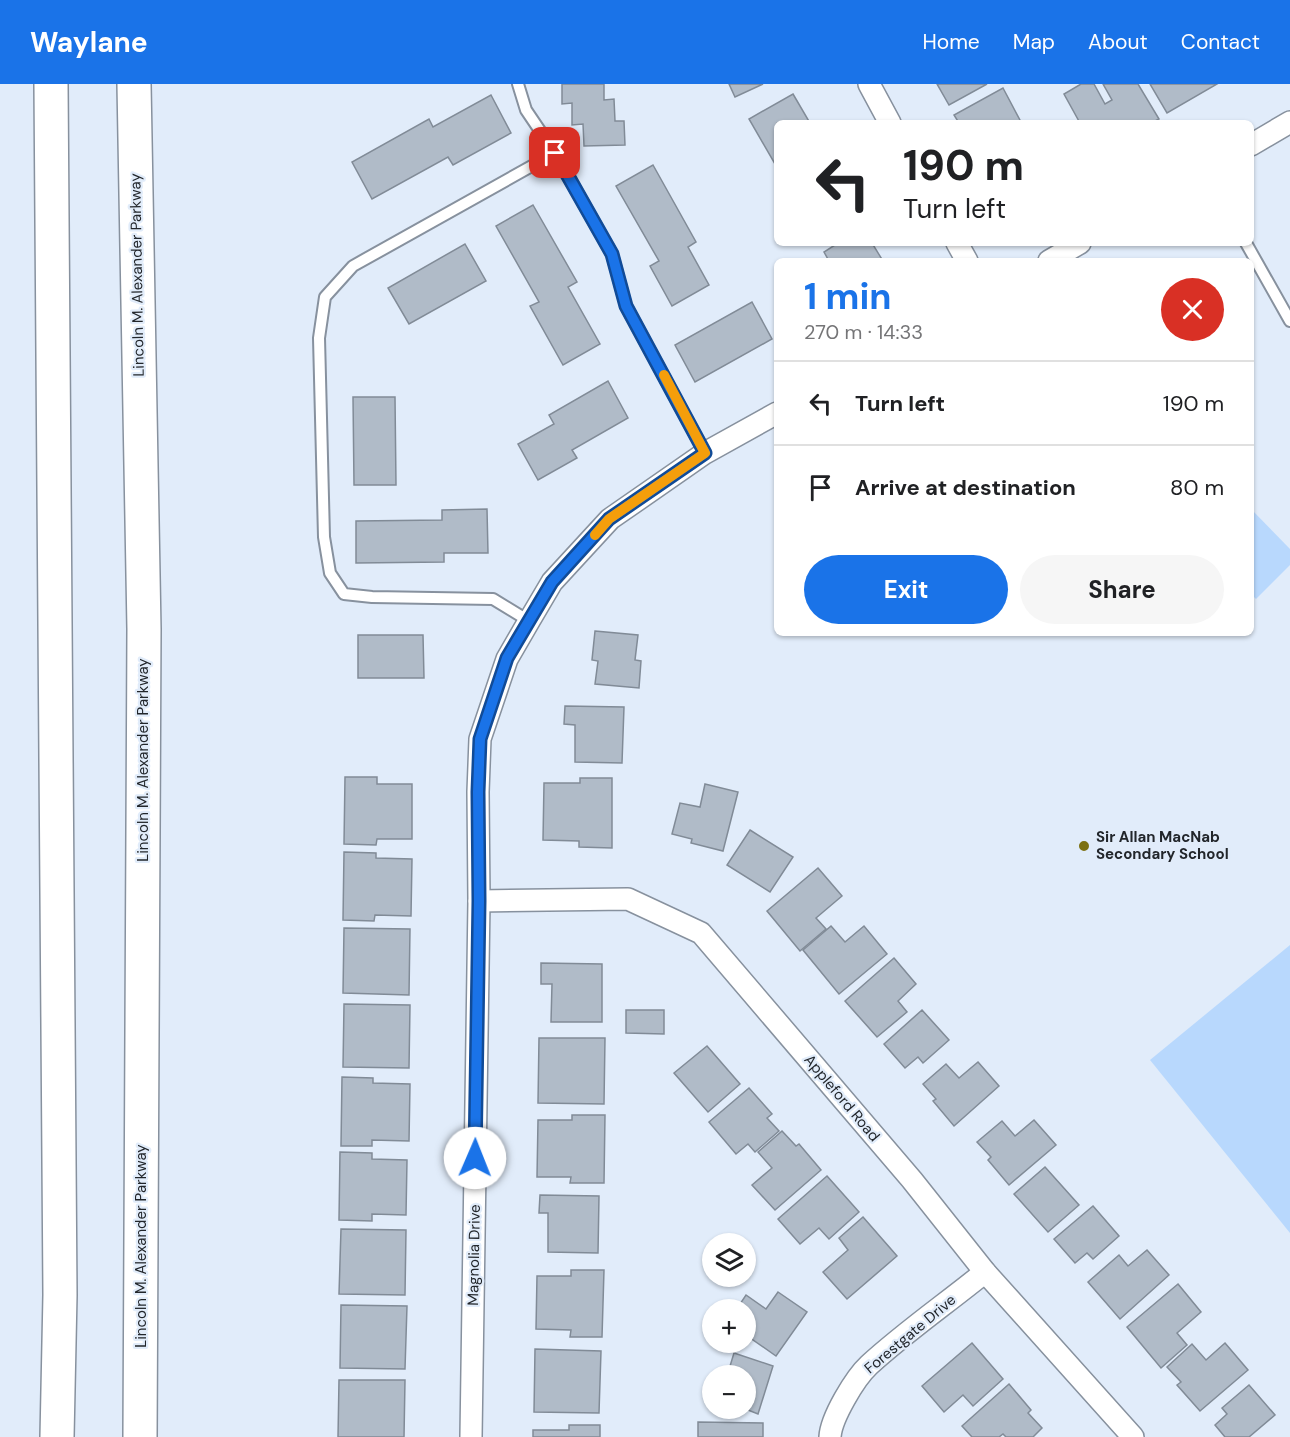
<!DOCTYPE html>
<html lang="en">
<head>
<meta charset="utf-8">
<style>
  :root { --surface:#fff; --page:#f6f6f6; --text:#202124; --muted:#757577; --line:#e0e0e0; --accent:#1a73e8 }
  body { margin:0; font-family:"DM Sans",sans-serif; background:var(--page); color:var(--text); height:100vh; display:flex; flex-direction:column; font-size:22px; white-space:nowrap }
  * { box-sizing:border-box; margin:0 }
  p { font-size:20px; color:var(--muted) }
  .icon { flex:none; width:33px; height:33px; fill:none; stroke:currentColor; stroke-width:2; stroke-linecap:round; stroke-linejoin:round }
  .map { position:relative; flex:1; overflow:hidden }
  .sheet { position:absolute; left:774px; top:174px; width:480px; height:378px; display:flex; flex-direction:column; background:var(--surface); border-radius:9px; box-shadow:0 2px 4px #0004 }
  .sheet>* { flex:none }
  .hud { position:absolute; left:774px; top:36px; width:480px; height:126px; border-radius:9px; box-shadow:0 2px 4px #0004; background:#fff; color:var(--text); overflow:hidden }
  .buttons { position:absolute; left:702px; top:1149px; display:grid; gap:12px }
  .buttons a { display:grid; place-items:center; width:54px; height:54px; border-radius:50%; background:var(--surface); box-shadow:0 2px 4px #0004; font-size:30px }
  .pin { position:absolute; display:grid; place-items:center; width:51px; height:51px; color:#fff; margin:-26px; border-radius:12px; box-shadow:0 3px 9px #0006 }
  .me { position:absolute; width:66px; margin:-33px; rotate:1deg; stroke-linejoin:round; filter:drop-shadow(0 0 4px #0008) }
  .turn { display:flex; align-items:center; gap:21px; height:126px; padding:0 30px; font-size:27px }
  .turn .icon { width:78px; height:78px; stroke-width:2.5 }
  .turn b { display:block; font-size:42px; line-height:51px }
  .round { display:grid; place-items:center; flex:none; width:63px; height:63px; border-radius:32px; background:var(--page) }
  .headline { display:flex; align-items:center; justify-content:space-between; height:102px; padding:0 30px }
  h1 { font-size:36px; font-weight:700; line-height:45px; color:var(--accent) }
  .cta { display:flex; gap:12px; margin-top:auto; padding:12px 30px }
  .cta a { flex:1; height:69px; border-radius:36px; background:var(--accent); color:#fff; font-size:24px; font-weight:700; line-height:69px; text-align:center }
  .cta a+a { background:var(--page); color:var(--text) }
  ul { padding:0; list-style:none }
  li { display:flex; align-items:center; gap:18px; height:84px; padding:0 30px; border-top:2px solid var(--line) }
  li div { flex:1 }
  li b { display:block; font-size:22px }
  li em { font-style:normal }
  header { display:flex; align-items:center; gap:36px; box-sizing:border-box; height:84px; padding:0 30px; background:var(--accent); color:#fff }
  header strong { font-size:28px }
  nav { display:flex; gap:33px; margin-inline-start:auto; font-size:21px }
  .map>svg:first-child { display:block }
  .green { fill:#b8d8fd }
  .building { fill:#b0bbc8; stroke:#818b97; stroke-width:1.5 }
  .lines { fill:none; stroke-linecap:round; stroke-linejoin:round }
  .lane-casing { stroke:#87919e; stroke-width:14 }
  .street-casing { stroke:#87919e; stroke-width:24 }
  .highway-casing { stroke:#87919e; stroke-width:36 }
  .lane { stroke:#fff; stroke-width:10 }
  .street { stroke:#fff; stroke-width:21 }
  .highway { stroke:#fff; stroke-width:33 }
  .route-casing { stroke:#114b97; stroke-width:15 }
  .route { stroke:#1a73e8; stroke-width:10 }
  .slow { stroke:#f59e0b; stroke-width:10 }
  .poi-dot { fill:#7c7010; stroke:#e1ecfa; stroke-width:2 }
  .labels { text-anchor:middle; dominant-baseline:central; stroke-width:4.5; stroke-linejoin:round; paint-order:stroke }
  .street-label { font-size:15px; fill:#22262b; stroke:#e1ecfa }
  .poi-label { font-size:15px; font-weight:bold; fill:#22262b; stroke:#e1ecfa; text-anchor:start }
</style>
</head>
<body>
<header>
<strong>Waylane</strong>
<nav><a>Home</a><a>Map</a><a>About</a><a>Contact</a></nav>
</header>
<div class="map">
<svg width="1290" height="1353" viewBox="0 0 1290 1353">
  <rect width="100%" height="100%" fill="#e1ecfa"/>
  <g class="green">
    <polygon points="1251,425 1290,465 1290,481 1256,515 1251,510"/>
    <polygon points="1290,861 1290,1149 1150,976"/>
  </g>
  <g class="building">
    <polygon points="562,0 604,0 604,16 614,15 615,37 624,37 625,61 584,62 583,40 572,41 572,19 562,20"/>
    <polygon points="729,0 763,0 735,13"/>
    <polygon points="937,0 987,0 949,21"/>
    <polygon points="1081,0 1094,0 1105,20 1112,16 1103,0 1138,0 1159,35 1151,39 1128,39 1126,37 1123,39 1080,39 1064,10"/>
    <polygon points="1150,0 1217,0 1167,29"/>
    <polygon points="1003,4 1021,38 959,39 954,31"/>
    <polygon points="793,10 810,39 777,39 777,79 775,80 749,35"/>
    <polygon points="491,11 511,49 453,81 448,73 372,115 352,78 429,35 433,43"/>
    <polygon points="653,81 696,158 688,163 709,201 672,222 650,182 659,177 616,102"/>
    <polygon points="533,121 577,198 568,203 600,260 563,281 530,222 539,218 496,142"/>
    <polygon points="838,159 872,159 883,177 829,177 824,168"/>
    <polygon points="465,160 486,197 409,240 388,204"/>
    <polygon points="752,218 772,255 695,298 675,261"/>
    <polygon points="608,297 628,334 572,366 577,374 538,396 518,360 554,340 549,331"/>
    <polygon points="353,313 395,313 396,401 354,401"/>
    <polygon points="487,425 488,469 444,469 444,478 356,479 356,437 442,436 442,426"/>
    <polygon points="595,547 638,551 635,576 641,577 639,604 595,600 598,577 592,576"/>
    <polygon points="358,551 423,551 424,594 358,594"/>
    <polygon points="565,622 624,623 622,679 575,678 575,641 564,640"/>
    <polygon points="345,693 377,693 377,700 412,700 412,755 377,755 376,761 344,760"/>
    <polygon points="580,694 612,694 612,764 579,763 579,757 543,756 544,699 580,699"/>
    <polygon points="705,700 738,708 723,767 691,759 692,755 672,750 680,719 700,723"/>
    <polygon points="750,746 793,773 770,808 727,781"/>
    <polygon points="344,768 376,769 376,774 412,775 411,832 375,831 374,837 343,836"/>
    <polygon points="818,784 842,812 816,834 826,845 800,867 767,827"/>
    <polygon points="831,842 845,858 864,842 887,870 839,910 803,866"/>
    <polygon points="344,844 410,845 409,911 343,909"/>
    <polygon points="894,874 916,900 898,917 907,928 877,953 845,917"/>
    <polygon points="541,879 602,880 602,938 551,938 552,900 541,900"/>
    <polygon points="344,920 410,921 409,984 343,983"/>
    <polygon points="626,926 664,926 664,950 626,949"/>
    <polygon points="922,926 949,956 923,979 918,973 905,984 884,960"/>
    <polygon points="539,954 605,954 604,1020 538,1019"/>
    <polygon points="707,962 740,1000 708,1028 674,989"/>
    <polygon points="978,978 999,1002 954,1042 933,1017 936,1015 923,1000 946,980 959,994"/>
    <polygon points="342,993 373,994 373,999 410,1000 409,1057 372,1056 372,1062 341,1062"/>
    <polygon points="749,1004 772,1030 767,1034 779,1047 755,1068 748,1060 736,1070 709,1038"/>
    <polygon points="572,1031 605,1031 604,1099 570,1099 571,1093 537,1093 538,1036 572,1036"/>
    <polygon points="1034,1036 1056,1061 1009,1101 988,1076 991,1073 977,1058 1002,1037 1015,1052"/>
    <polygon points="782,1047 796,1062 799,1060 821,1086 775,1126 752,1101 772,1084 758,1068"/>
    <polygon points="340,1068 372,1069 372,1075 407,1076 406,1131 372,1130 372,1137 339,1136"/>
    <polygon points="1045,1083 1079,1121 1048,1148 1014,1110"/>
    <polygon points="827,1092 859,1128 829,1155 819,1144 800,1160 778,1135"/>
    <polygon points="540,1111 599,1112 598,1169 548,1168 548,1129 539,1129"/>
    <polygon points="1093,1122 1119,1152 1093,1175 1087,1169 1075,1179 1054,1155"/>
    <polygon points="863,1133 897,1172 847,1215 823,1188 848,1166 839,1154"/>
    <polygon points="341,1145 406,1146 405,1211 339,1210"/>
    <polygon points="1147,1166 1169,1191 1120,1235 1088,1198 1119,1171 1128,1182"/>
    <polygon points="571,1186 604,1186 602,1253 570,1253 571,1246 536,1245 537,1192 571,1192"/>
    <polygon points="1178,1200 1201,1228 1177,1249 1187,1261 1161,1284 1127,1243"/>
    <polygon points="778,1208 807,1228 776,1272 746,1251 746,1226 736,1226 746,1211 766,1225"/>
    <polygon points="341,1221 407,1222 405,1285 340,1284"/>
    <polygon points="972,1259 1003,1295 973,1322 963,1311 944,1328 922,1302"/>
    <polygon points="1225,1259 1248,1286 1200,1327 1177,1301 1181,1298 1167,1283 1192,1260 1206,1276"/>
    <polygon points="535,1265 601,1267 599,1329 534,1328"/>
    <polygon points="734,1269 773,1282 758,1330 743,1324 746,1324 746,1292 727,1292"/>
    <polygon points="339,1296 405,1296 404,1353 338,1353"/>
    <polygon points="1009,1300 1031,1326 1028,1329 1042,1344 1033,1353 1006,1353 1003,1350 999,1353 972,1353 962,1342"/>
    <polygon points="1249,1301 1275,1331 1249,1353 1225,1353 1215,1341 1227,1330 1222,1324"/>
    <polygon points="698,1338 763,1339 763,1353 698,1353"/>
    <polygon points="569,1341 600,1341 600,1353 533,1353 533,1346 569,1346"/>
  </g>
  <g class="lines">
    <defs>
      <g id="lane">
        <polyline points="518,0 526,26 555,69"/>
        <polyline points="1246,159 1290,237"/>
        <polyline points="529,537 493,515 372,513 344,510 330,489 324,453 319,254 325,213 353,182 555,69 612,170 626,222 705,369"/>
      </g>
      <g id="street">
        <polyline points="869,0 890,39"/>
        <polyline points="1251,61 1290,38"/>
        <polyline points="957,159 967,177"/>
        <polyline points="1049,177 1080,159"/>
        <polyline points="479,817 628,815 701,849 912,1096 985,1188 1133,1353"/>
        <polyline points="471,1353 479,817 478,708 480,655 507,575 529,537 552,498 610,435 705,369 777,329"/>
        <path d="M830,1353C831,1334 855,1294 869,1281C905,1248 947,1219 985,1188"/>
      </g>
      <g id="highway">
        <polyline points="51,0 60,1211 57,1353"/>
        <polyline points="134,0 144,545 140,1353"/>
      </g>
    </defs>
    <use href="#lane" class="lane-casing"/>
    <use href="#street" class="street-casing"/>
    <use href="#highway" class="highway-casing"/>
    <use href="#lane" class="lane"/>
    <use href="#street" class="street"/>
    <use href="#highway" class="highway"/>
  </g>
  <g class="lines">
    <defs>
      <polyline id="route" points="475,1074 479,817 478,708 480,655 507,574 552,498 609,435 705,369 626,222 612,170 555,69"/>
    </defs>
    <use href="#route" class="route-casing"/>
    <use href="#route" class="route"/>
    <polyline class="slow" points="595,451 609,435 705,369 664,291"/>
  </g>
  <circle class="poi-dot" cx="1084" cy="762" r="6"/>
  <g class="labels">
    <g class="street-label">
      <text transform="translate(137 191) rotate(-91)">Lincoln M. Alexander Parkway</text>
      <text transform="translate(143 676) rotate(-90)">Lincoln M. Alexander Parkway</text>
      <text transform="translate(842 1014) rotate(50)">Appleford Road</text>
      <text transform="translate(141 1162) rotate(-90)">Lincoln M. Alexander Parkway</text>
      <text transform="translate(474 1171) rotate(-89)">Magnolia Drive</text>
      <text transform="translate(910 1250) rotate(-40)">Forestgate Drive</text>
    </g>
    <g class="poi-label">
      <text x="1096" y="753">Sir Allan MacNab<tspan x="1096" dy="17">Secondary School</tspan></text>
    </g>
  </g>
</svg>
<div class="buttons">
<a><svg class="icon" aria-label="layers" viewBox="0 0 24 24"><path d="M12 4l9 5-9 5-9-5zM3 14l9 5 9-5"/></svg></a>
<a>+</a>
<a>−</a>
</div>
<div class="pin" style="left:555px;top:69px;background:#d93025"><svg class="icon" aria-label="arrive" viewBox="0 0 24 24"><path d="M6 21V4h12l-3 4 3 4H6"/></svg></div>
<svg class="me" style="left:475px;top:1074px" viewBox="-20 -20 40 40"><circle r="19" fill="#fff"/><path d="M0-13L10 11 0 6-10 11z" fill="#1a73e8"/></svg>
<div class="hud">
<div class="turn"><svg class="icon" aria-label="left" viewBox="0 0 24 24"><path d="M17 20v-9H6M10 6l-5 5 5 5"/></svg><div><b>190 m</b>Turn left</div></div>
</div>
<section class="sheet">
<div class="headline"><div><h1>1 min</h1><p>270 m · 14:33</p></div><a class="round" style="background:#d93025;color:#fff"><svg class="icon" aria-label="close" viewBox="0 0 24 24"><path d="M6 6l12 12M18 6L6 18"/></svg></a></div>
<ul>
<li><svg class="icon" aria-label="left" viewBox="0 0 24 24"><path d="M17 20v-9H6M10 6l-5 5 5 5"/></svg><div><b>Turn left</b></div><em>190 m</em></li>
<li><svg class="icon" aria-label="arrive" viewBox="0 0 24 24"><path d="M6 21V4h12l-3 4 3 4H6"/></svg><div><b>Arrive at destination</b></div><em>80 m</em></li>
</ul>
<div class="cta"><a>Exit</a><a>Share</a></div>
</section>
</div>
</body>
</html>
